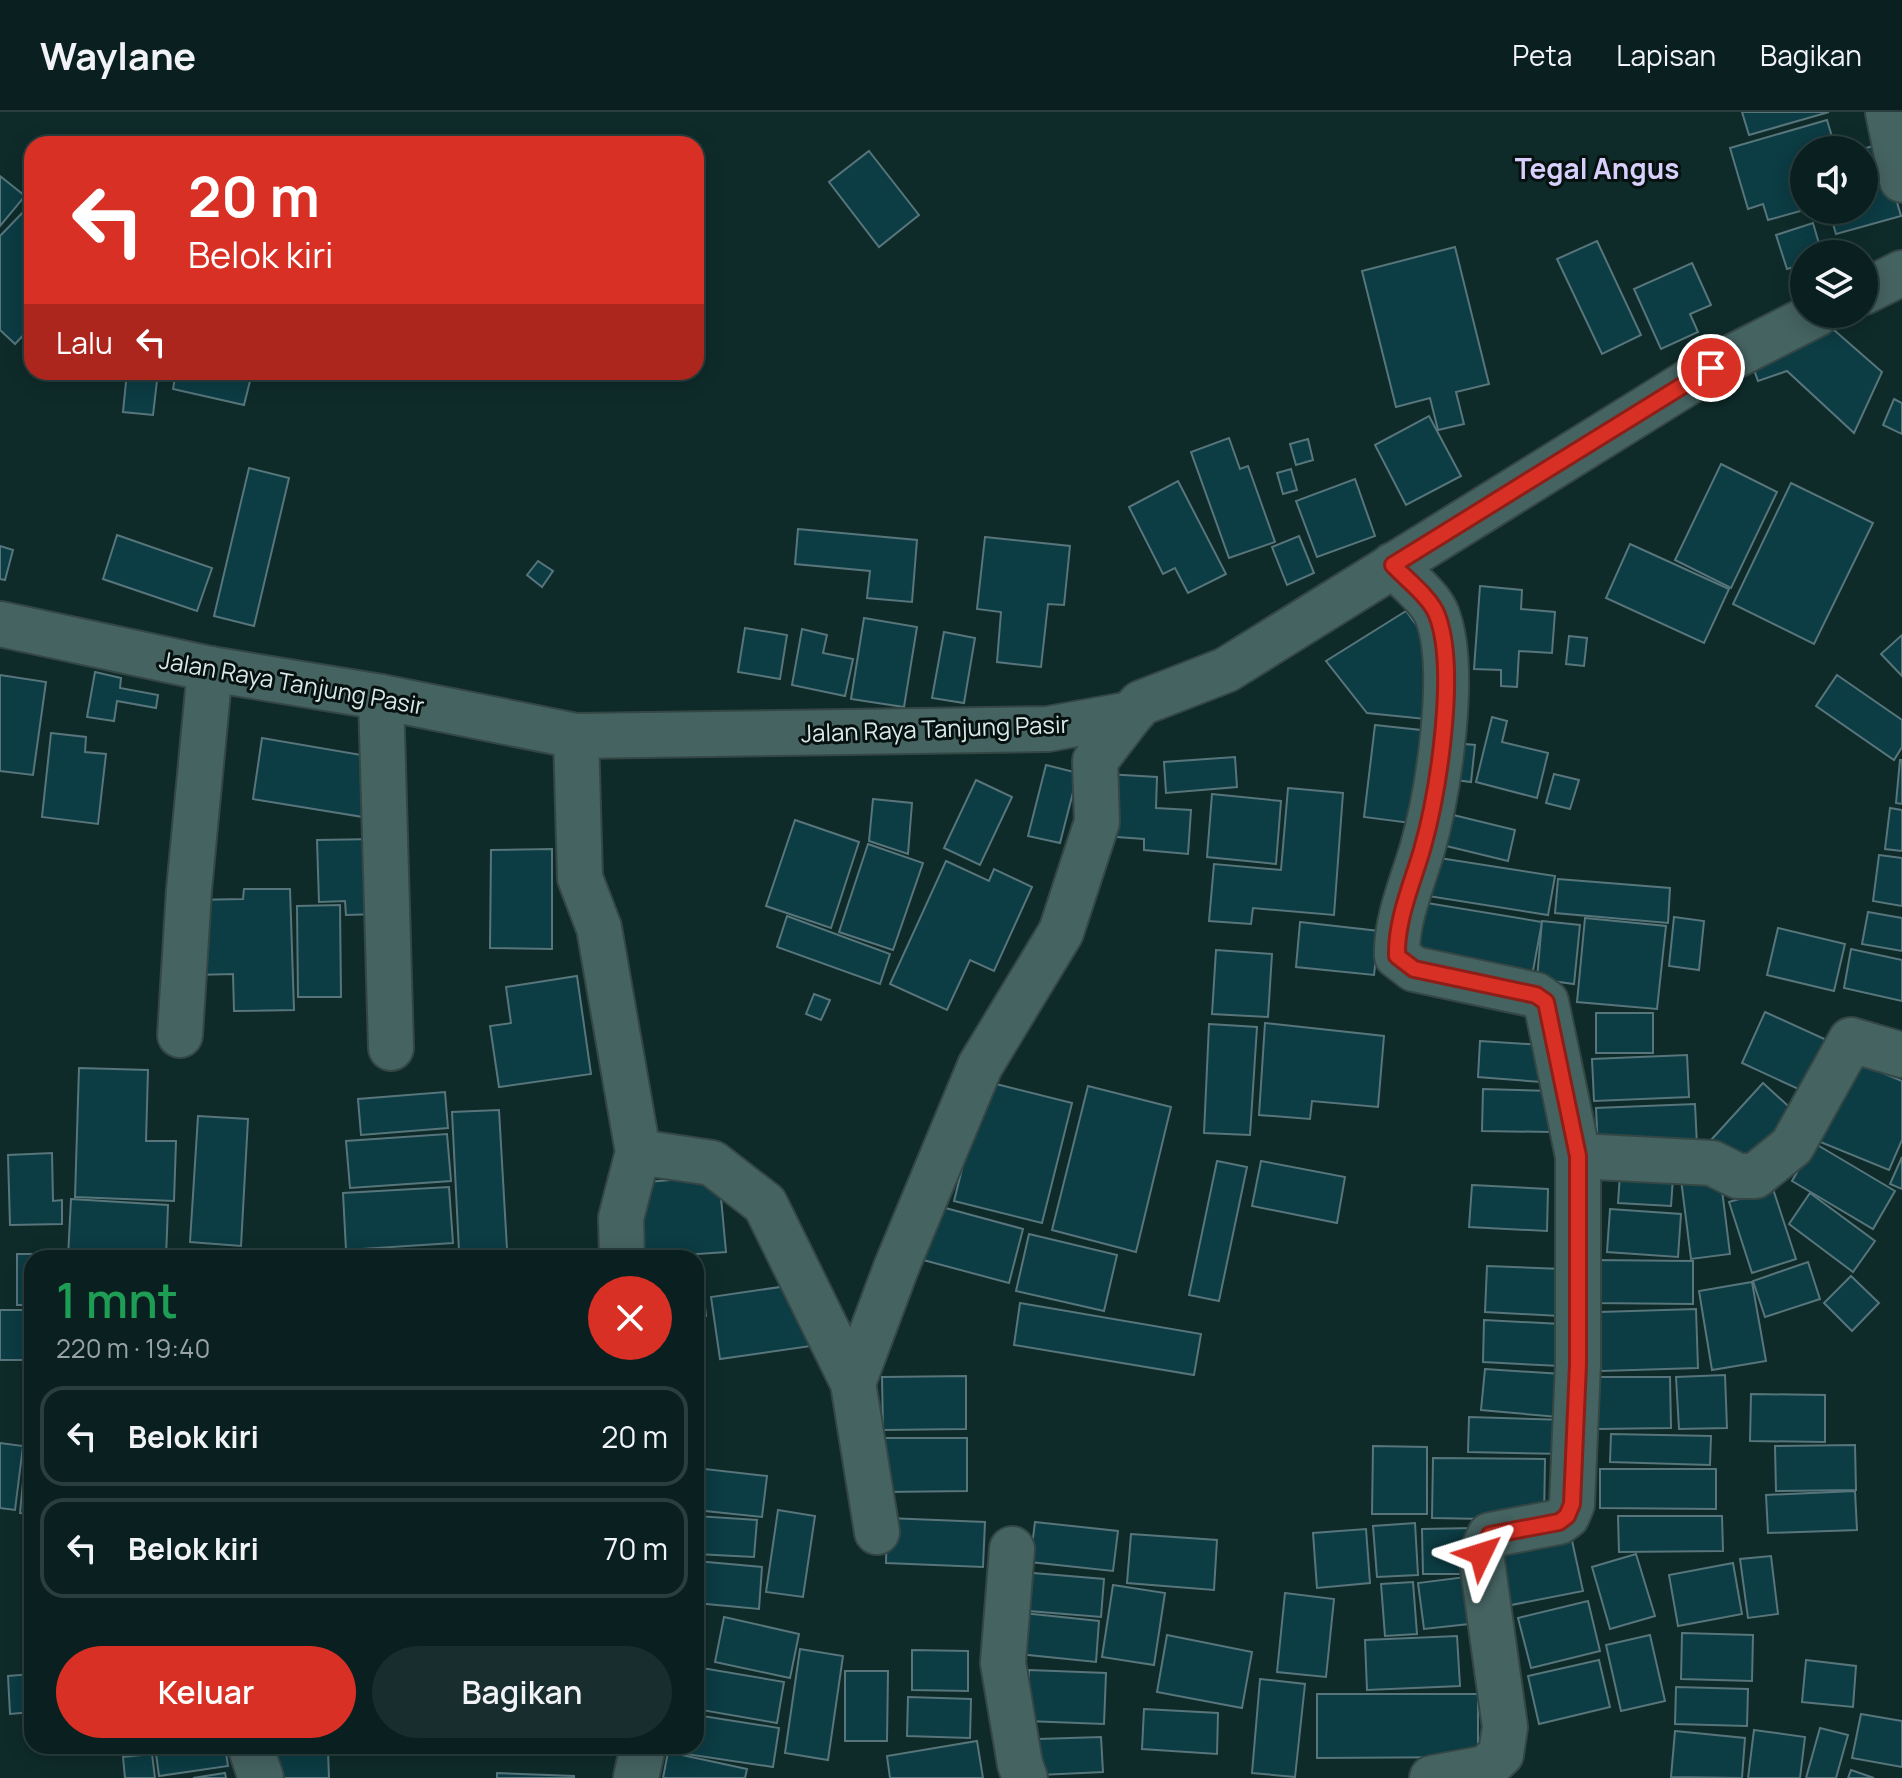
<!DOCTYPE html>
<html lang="id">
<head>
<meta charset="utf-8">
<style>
  :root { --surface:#0a2020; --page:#182d2d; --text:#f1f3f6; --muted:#99a3a5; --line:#2a3e3e; --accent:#d93025 }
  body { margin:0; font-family:Manrope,sans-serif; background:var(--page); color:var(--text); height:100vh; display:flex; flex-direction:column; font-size:30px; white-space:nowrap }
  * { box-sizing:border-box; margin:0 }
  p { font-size:26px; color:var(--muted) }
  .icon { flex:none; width:44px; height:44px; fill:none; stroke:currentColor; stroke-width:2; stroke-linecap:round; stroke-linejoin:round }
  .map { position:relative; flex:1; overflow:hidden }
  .details { position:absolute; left:24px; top:1138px; width:680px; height:504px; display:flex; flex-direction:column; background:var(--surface); border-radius:24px; box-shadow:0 4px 20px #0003,0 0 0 2px var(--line) }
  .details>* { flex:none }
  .guide { position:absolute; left:24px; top:24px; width:680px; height:244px; border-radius:24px; box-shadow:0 4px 20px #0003,0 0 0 2px var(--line); background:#d93025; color:#fff; overflow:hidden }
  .buttons { position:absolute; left:1790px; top:24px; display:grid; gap:16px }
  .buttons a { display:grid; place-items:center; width:88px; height:88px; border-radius:50%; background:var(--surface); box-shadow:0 4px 20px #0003,0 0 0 2px var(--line); font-size:40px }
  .pin { position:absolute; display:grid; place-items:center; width:68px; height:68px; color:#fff; margin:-34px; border:4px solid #fff; border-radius:50%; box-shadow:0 2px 8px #0007 }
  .me { position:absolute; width:88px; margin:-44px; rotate:49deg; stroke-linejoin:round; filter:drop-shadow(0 0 6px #0008) }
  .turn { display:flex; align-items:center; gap:28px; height:168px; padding:0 32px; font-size:36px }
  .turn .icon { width:104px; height:104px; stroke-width:2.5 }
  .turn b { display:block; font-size:56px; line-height:68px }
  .then { display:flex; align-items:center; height:76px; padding:0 32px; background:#0003; gap:16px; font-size:30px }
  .round { display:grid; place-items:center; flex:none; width:84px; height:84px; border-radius:42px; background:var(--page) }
  .overview { display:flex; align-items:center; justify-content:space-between; height:136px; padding:0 32px }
  h1 { font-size:48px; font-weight:600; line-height:60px; color:#1e9e55 }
  .action { display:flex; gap:16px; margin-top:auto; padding:16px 32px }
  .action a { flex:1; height:92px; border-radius:48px; background:var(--accent); color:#fff; font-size:32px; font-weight:600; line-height:92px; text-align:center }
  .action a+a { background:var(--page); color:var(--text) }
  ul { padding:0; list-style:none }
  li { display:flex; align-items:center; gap:24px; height:100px; margin:0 16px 12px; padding:0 16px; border:4px solid var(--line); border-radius:24px }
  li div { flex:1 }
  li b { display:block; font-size:30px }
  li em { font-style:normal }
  header { display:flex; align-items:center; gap:48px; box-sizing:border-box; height:112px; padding:0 40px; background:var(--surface); border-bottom:2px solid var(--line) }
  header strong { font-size:38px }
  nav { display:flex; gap:44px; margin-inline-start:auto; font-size:28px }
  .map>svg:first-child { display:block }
  .building { fill:#0c3c44; stroke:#57757b; stroke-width:2 }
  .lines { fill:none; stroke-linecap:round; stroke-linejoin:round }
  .minor-casing { stroke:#344745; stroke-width:48 }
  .tertiary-casing { stroke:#344745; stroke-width:48 }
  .minor { stroke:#456361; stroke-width:44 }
  .tertiary { stroke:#456361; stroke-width:44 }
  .route-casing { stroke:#8d1f18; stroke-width:20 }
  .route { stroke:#d93025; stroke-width:14 }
  .labels { text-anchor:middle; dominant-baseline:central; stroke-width:6; stroke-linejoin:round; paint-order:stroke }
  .street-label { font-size:24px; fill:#d7e8e6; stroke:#061110 }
  .quarter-label { font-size:28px; font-weight:bold; fill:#d7d0fc; stroke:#061110 }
</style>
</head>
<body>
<header>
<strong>Waylane</strong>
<nav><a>Peta</a><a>Lapisan</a><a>Bagikan</a></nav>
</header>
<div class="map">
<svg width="1902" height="1666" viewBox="0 0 1902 1666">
  <rect width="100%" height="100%" fill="#0e2b2a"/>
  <g class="building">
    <polygon points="1742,0 1829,0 1749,23"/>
    <polygon points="1827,8 1836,38 1804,38 1804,98 1768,108 1763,92 1748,97 1730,36"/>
    <polygon points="1880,32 1901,104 1836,122 1829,98 1864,98 1864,38 1859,38"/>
    <polygon points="869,39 919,103 879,135 829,70"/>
    <polygon points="0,64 25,84 0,114"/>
    <polygon points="27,96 32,101 32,185 29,188 32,214 15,232 0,218 0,124"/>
    <polygon points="1813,111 1822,142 1804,142 1804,152 1787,157 1776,123"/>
    <polygon points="1597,129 1641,223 1602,242 1557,147"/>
    <polygon points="1455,135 1489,272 1456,280 1464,312 1438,318 1430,286 1396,295 1362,159"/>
    <polygon points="1692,151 1711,193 1690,202 1698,220 1661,237 1634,177"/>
    <polygon points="1834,218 1882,260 1854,321 1787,259 1758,269 1751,249"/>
    <polygon points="127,260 158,260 153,303 123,300"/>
    <polygon points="176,260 247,260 252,261 244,293 173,277"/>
    <polygon points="1894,287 1902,291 1902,322 1883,313"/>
    <polygon points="1429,304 1461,364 1406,393 1375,333"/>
    <polygon points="1229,326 1240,357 1248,354 1275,430 1229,446 1191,340"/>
    <polygon points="1308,327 1313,348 1296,353 1290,332"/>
    <polygon points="1721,352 1777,380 1731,476 1675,448"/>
    <polygon points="249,356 289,366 254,514 214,504"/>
    <polygon points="1291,357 1297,378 1283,382 1277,361"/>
    <polygon points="1355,367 1375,424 1317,445 1296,389"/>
    <polygon points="1178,369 1226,462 1188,481 1175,456 1163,462 1129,395"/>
    <polygon points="1791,371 1873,411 1814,532 1733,492"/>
    <polygon points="798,417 917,428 912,490 867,486 870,459 795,452"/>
    <polygon points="117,423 212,456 197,499 103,467"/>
    <polygon points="1299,424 1314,461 1287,473 1272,435"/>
    <polygon points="985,425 1070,434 1064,493 1048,492 1041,555 997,550 1001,500 977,497"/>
    <polygon points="1630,432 1729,477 1704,531 1606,486"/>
    <polygon points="0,434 13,438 5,468 0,467"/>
    <polygon points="538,449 553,459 542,475 527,463"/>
    <polygon points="1480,474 1522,478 1521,497 1555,500 1552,541 1519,539 1517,575 1501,574 1501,558 1474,557"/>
    <polygon points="1406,499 1437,541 1435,608 1367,601 1326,549"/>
    <polygon points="864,506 917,515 904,595 851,587"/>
    <polygon points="745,516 787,523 780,567 738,560"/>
    <polygon points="802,517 827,523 823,541 853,547 845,584 792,573"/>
    <polygon points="944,520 975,526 964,591 932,586"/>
    <polygon points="1902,523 1902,564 1881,542"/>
    <polygon points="1569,524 1587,526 1584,554 1566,552"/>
    <polygon points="95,560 121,566 120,576 158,583 156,596 117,589 114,609 87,605"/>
    <polygon points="0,563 46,570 33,663 0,659"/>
    <polygon points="1837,563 1902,608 1902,635 1894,648 1816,594"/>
    <polygon points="1492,605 1507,609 1502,630 1548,641 1537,686 1476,670"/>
    <polygon points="1375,613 1430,619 1418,712 1364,705"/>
    <polygon points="51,621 86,625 85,640 106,642 98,712 42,705"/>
    <polygon points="262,626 373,645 363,705 253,687"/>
    <polygon points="1445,630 1475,633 1471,670 1456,668"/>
    <polygon points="1235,645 1237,675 1166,681 1164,650"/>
    <polygon points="1900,648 1902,648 1902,692 1896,691"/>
    <polygon points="1046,653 1078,661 1060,731 1028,724"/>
    <polygon points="1106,662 1157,665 1156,696 1191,698 1188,742 1144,738 1144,727 1103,724"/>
    <polygon points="1554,662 1579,668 1570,697 1546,691"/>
    <polygon points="976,668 1012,685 980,753 944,736"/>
    <polygon points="1288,676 1343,681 1334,803 1253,796 1251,812 1209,809 1214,752 1281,758"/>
    <polygon points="1212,682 1281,689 1276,752 1207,745"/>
    <polygon points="873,687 912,691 908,742 869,729"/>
    <polygon points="1890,696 1902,698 1902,739 1885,737"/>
    <polygon points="1441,700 1515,718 1508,749 1434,731"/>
    <polygon points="795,708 859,730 831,816 766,794"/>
    <polygon points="377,727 378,802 346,803 345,789 319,790 317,728"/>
    <polygon points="868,732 923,751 893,838 839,820"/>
    <polygon points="552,737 552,837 490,836 491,738"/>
    <polygon points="1879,743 1902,746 1902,794 1873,789"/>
    <polygon points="1433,745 1555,764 1548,803 1428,784"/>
    <polygon points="946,749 989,769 994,757 1032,775 994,859 970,848 947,898 890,872"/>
    <polygon points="1558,767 1670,776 1668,811 1555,801"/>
    <polygon points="244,777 290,777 294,898 234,899 233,862 195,863 193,788 243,787"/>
    <polygon points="1421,790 1542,810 1532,864 1412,843"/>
    <polygon points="340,793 341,885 298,885 297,794"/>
    <polygon points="1868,800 1902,806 1902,839 1862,832"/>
    <polygon points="787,804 890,842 880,872 777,835"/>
    <polygon points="1674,805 1704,809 1699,858 1669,854"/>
    <polygon points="1585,806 1666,814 1657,897 1577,890"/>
    <polygon points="1542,809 1580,813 1574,872 1537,867"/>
    <polygon points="1300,810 1379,819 1374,863 1296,855"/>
    <polygon points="1778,816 1845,832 1834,879 1767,863"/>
    <polygon points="1851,837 1902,848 1902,889 1844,876"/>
    <polygon points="1216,838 1272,842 1268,905 1212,902"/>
    <polygon points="577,864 591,962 499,975 490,914 511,911 506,875"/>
    <polygon points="814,882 830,888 821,908 806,902"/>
    <polygon points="1765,900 1842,935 1818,986 1742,951"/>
    <rect x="1596" y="901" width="57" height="40"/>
    <polygon points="1265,911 1384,924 1378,995 1312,989 1310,1007 1259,1003"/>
    <polygon points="1209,912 1257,915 1250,1023 1204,1021"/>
    <polygon points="1480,929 1543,933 1541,970 1478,965"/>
    <polygon points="1687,943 1689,985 1594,989 1592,947"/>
    <polygon points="1847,946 1902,969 1902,1028 1889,1058 1813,1027"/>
    <polygon points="79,956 148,958 146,1029 176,1029 174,1089 75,1085"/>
    <polygon points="984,969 1072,991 1042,1111 954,1089"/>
    <polygon points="1763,971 1798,1003 1746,1060 1711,1028"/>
    <polygon points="1088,974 1171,995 1136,1140 1052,1118"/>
    <polygon points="1483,977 1552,979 1551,1020 1482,1019"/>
    <polygon points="445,980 448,1016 361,1023 358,987"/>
    <polygon points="1695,992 1697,1034 1598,1038 1596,996"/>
    <polygon points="499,998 507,1137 459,1139 452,1000"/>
    <polygon points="198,1004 248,1007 241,1134 190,1130"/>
    <polygon points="447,1022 451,1069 350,1076 346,1029"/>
    <polygon points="1814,1031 1895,1079 1873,1117 1792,1069"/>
    <polygon points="52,1041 53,1089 62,1088 62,1112 10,1113 8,1043"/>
    <polygon points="1902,1045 1902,1077 1890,1072"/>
    <polygon points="1621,1048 1674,1052 1671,1094 1618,1091"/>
    <polygon points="1217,1049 1247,1055 1219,1189 1189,1183"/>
    <polygon points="1261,1049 1345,1065 1337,1111 1252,1094"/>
    <polygon points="1720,1062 1730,1142 1691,1147 1681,1067"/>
    <polygon points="719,1064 726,1140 640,1146 635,1071"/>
    <polygon points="1472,1073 1548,1077 1547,1119 1469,1115"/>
    <polygon points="449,1075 453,1131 346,1138 343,1081"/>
    <polygon points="1773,1077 1796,1147 1752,1161 1729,1090"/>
    <polygon points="1810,1081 1875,1129 1853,1160 1789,1112"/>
    <polygon points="71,1087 168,1093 166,1146 68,1145"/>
    <polygon points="927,1091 1023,1117 1009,1171 912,1145"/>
    <polygon points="1610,1097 1681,1102 1678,1145 1607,1140"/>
    <polygon points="1029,1122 1117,1143 1104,1199 1016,1179"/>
    <polygon points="17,1142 43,1142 43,1146 32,1146 32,1193 17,1193"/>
    <polygon points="696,1148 700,1148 706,1204 696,1206"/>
    <polygon points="1593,1148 1693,1149 1693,1192 1592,1191"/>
    <polygon points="1808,1150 1820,1187 1765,1205 1753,1169"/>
    <polygon points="1487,1154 1562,1157 1559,1204 1485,1200"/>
    <polygon points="1851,1164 1879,1191 1852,1219 1824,1191"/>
    <polygon points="1752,1170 1766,1249 1712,1258 1699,1179"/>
    <polygon points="801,1172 811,1234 720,1247 711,1185"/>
    <polygon points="1020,1191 1201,1222 1194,1263 1014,1233"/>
    <polygon points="1696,1197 1698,1256 1601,1259 1600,1200"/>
    <rect x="0" y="1198" width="23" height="50"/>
    <polygon points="1484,1208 1561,1212 1560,1254 1483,1250"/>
    <polygon points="1485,1257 1562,1262 1558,1305 1481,1298"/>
    <polygon points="1725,1263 1727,1316 1679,1317 1676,1265"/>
    <polygon points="966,1264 966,1317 883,1318 882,1265"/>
    <polygon points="1597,1265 1670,1265 1671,1316 1598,1317"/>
    <polygon points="1751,1282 1825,1283 1825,1330 1750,1329"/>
    <polygon points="1469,1305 1567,1308 1566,1342 1468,1340"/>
    <polygon points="1611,1322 1711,1324 1710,1353 1610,1350"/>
    <polygon points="885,1326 967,1326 967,1379 886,1380"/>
    <polygon points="0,1331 23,1334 15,1398 0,1396"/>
    <polygon points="1855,1333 1856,1378 1776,1379 1775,1334"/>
    <polygon points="1373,1334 1427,1335 1427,1402 1372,1402"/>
    <polygon points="26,1338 32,1338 32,1402 20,1401"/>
    <polygon points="1433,1346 1545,1347 1544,1408 1432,1406"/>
    <polygon points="696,1356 767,1364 762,1405 696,1398"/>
    <polygon points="1600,1357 1716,1357 1716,1397 1600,1396"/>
    <polygon points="1855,1379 1857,1418 1768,1421 1766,1383"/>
    <polygon points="778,1398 815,1404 803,1485 766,1480"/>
    <polygon points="696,1404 757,1408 754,1445 696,1442"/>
    <polygon points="1618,1404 1722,1404 1723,1439 1619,1440"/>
    <polygon points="887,1406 985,1410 983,1455 886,1451"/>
    <polygon points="1035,1410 1118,1419 1113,1459 1030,1450"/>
    <polygon points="1415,1411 1418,1463 1377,1465 1373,1414"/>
    <polygon points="1474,1416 1474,1462 1423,1462 1422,1417"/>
    <polygon points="1366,1417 1370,1471 1317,1476 1313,1421"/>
    <polygon points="1131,1422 1217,1428 1214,1478 1127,1471"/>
    <polygon points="1571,1424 1583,1479 1501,1495 1489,1440"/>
    <polygon points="1636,1442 1655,1504 1610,1517 1592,1455"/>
    <polygon points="1771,1444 1778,1502 1748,1506 1740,1447"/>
    <polygon points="696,1449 762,1455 759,1497 696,1491"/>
    <polygon points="1733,1451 1742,1502 1678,1514 1669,1463"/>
    <polygon points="1033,1461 1104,1467 1101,1505 1029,1499"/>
    <polygon points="1473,1464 1478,1511 1424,1517 1418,1471"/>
    <polygon points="1413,1470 1417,1522 1385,1524 1381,1472"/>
    <polygon points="1113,1473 1165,1481 1154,1553 1102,1545"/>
    <polygon points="1285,1481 1334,1487 1326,1565 1277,1560"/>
    <polygon points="1588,1489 1600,1539 1531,1556 1518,1506"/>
    <polygon points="1023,1501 1099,1509 1096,1550 1019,1542"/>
    <polygon points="724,1505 799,1522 790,1566 715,1550"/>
    <polygon points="1682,1521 1753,1523 1752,1569 1681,1567"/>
    <polygon points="1167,1523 1252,1540 1242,1596 1157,1580"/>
    <polygon points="1650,1523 1665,1589 1621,1599 1606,1533"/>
    <polygon points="1457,1524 1460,1574 1367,1578 1365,1528"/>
    <polygon points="800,1537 843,1544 828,1648 785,1641"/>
    <polygon points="912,1538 968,1539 968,1579 912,1578"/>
    <polygon points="1599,1548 1610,1595 1539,1612 1528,1564"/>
    <polygon points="1806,1548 1856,1554 1853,1595 1802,1590"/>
    <polygon points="696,1555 784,1570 777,1611 696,1597"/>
    <polygon points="1029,1558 1106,1561 1104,1612 1027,1609"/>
    <polygon points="845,1559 888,1559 887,1629 845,1629"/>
    <polygon points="32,1562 32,1600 10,1602 8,1564"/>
    <polygon points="1260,1567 1305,1572 1295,1665 1252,1661"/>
    <polygon points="1676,1575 1748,1577 1747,1614 1675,1612"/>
    <polygon points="1317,1582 1478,1582 1478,1645 1317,1646"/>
    <polygon points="908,1585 971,1587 970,1626 907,1624"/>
    <polygon points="1144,1597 1218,1601 1217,1642 1142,1637"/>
    <polygon points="1861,1602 1902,1609 1902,1655 1852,1646"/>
    <polygon points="696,1603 779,1616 773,1655 686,1642 687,1634 696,1634"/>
    <polygon points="1820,1616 1848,1623 1836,1666 1806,1666"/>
    <polygon points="1754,1618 1805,1625 1800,1666 1748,1666"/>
    <polygon points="1675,1619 1745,1626 1742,1666 1671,1665"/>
    <polygon points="1101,1625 1103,1660 1040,1663 1038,1627"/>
    <polygon points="977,1629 983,1666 890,1666 887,1644"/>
    <polygon points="155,1634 225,1634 228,1654 159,1664"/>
    <polygon points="328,1638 329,1666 278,1666 278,1639"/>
    <polygon points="668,1640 747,1657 745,1666 663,1666"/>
    <polygon points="152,1642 155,1666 125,1666 123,1645"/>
    <polygon points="1851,1658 1874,1666 1848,1666"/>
    <polygon points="225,1661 226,1666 193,1666"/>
    <polygon points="497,1661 574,1664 574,1666 497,1666"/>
  </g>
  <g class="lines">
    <defs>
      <g id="minor">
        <polyline points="1888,0 1902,68"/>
        <path d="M1393,453C1406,467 1431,486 1437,503C1458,557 1438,682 1422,738C1412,772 1396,808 1397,844L1414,857L1536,883L1546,890L1578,1044V1252L1572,1392L1567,1404L1559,1410L1490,1423L1481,1442L1505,1615L1501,1642L1486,1656L1432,1666"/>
        <polyline points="381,585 391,936"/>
        <polyline points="576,624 580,766 599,816 638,1040 621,1106 622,1146"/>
        <polyline points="180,923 189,778 210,557"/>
        <polyline points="638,1040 712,1051 765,1092 853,1271 877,1420"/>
        <polyline points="1578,1044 1712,1051 1738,1064 1755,1064 1792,1034 1851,928 1902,943"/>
        <polyline points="853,1271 896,1156 980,954 1061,820 1097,710 1095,649 1131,602"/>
        <polyline points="1012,1437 1003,1551 1020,1652 1025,1666"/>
        <polyline points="250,1634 261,1666"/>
        <polyline points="636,1666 643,1634"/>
      </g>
      <g id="tertiary">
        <polyline points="1864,180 1902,161"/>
        <polyline points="0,512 210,557 381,585 576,624 1048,617 1131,602 1141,591 1226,558 1711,256 1817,202"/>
      </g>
    </defs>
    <use href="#minor" class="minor-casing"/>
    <use href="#tertiary" class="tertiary-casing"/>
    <use href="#minor" class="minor"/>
    <use href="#tertiary" class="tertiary"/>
  </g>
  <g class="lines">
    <defs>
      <path id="route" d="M1481,1442L1490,1423L1559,1410L1567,1404L1572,1392L1578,1252V1044L1546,890L1536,883L1414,857L1397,844C1396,808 1412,772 1422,738C1438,682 1458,557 1437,503C1431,486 1406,467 1393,453L1711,256"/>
    </defs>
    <use href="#route" class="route-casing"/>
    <use href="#route" class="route"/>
  </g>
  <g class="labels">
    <g class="street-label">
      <text transform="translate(292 570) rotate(10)">Jalan Raya Tanjung Pasir</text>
      <text transform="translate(935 616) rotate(-2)">Jalan Raya Tanjung Pasir</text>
    </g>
    <g class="quarter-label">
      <text x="1597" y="56">Tegal Angus</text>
    </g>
  </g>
</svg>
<div class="buttons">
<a><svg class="icon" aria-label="sound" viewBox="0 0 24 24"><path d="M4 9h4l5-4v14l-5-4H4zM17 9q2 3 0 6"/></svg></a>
<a><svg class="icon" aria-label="layers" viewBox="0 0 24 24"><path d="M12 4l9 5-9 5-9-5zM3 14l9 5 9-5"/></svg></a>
</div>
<div class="pin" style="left:1711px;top:256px;background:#d93025"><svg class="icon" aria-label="arrive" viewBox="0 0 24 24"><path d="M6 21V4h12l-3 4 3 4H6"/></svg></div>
<svg class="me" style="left:1481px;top:1442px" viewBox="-20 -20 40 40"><path d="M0-17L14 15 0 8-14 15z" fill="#d93025" stroke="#fff" stroke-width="4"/></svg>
<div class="guide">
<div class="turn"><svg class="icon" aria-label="left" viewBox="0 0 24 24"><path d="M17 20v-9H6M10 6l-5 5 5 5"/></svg><div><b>20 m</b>Belok kiri</div></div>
<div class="then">Lalu<svg class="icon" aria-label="left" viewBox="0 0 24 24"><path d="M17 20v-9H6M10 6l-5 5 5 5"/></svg></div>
</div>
<section class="details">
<div class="overview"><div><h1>1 mnt</h1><p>220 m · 19:40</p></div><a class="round" style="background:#d93025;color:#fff"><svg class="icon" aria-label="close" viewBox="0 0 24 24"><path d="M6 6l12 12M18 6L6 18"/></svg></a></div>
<ul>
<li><svg class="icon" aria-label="left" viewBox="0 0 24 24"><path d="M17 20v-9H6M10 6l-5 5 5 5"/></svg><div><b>Belok kiri</b></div><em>20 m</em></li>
<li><svg class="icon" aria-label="left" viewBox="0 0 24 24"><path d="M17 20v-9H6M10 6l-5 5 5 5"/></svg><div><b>Belok kiri</b></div><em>70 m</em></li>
</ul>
<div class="action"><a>Keluar</a><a>Bagikan</a></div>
</section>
</div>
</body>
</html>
